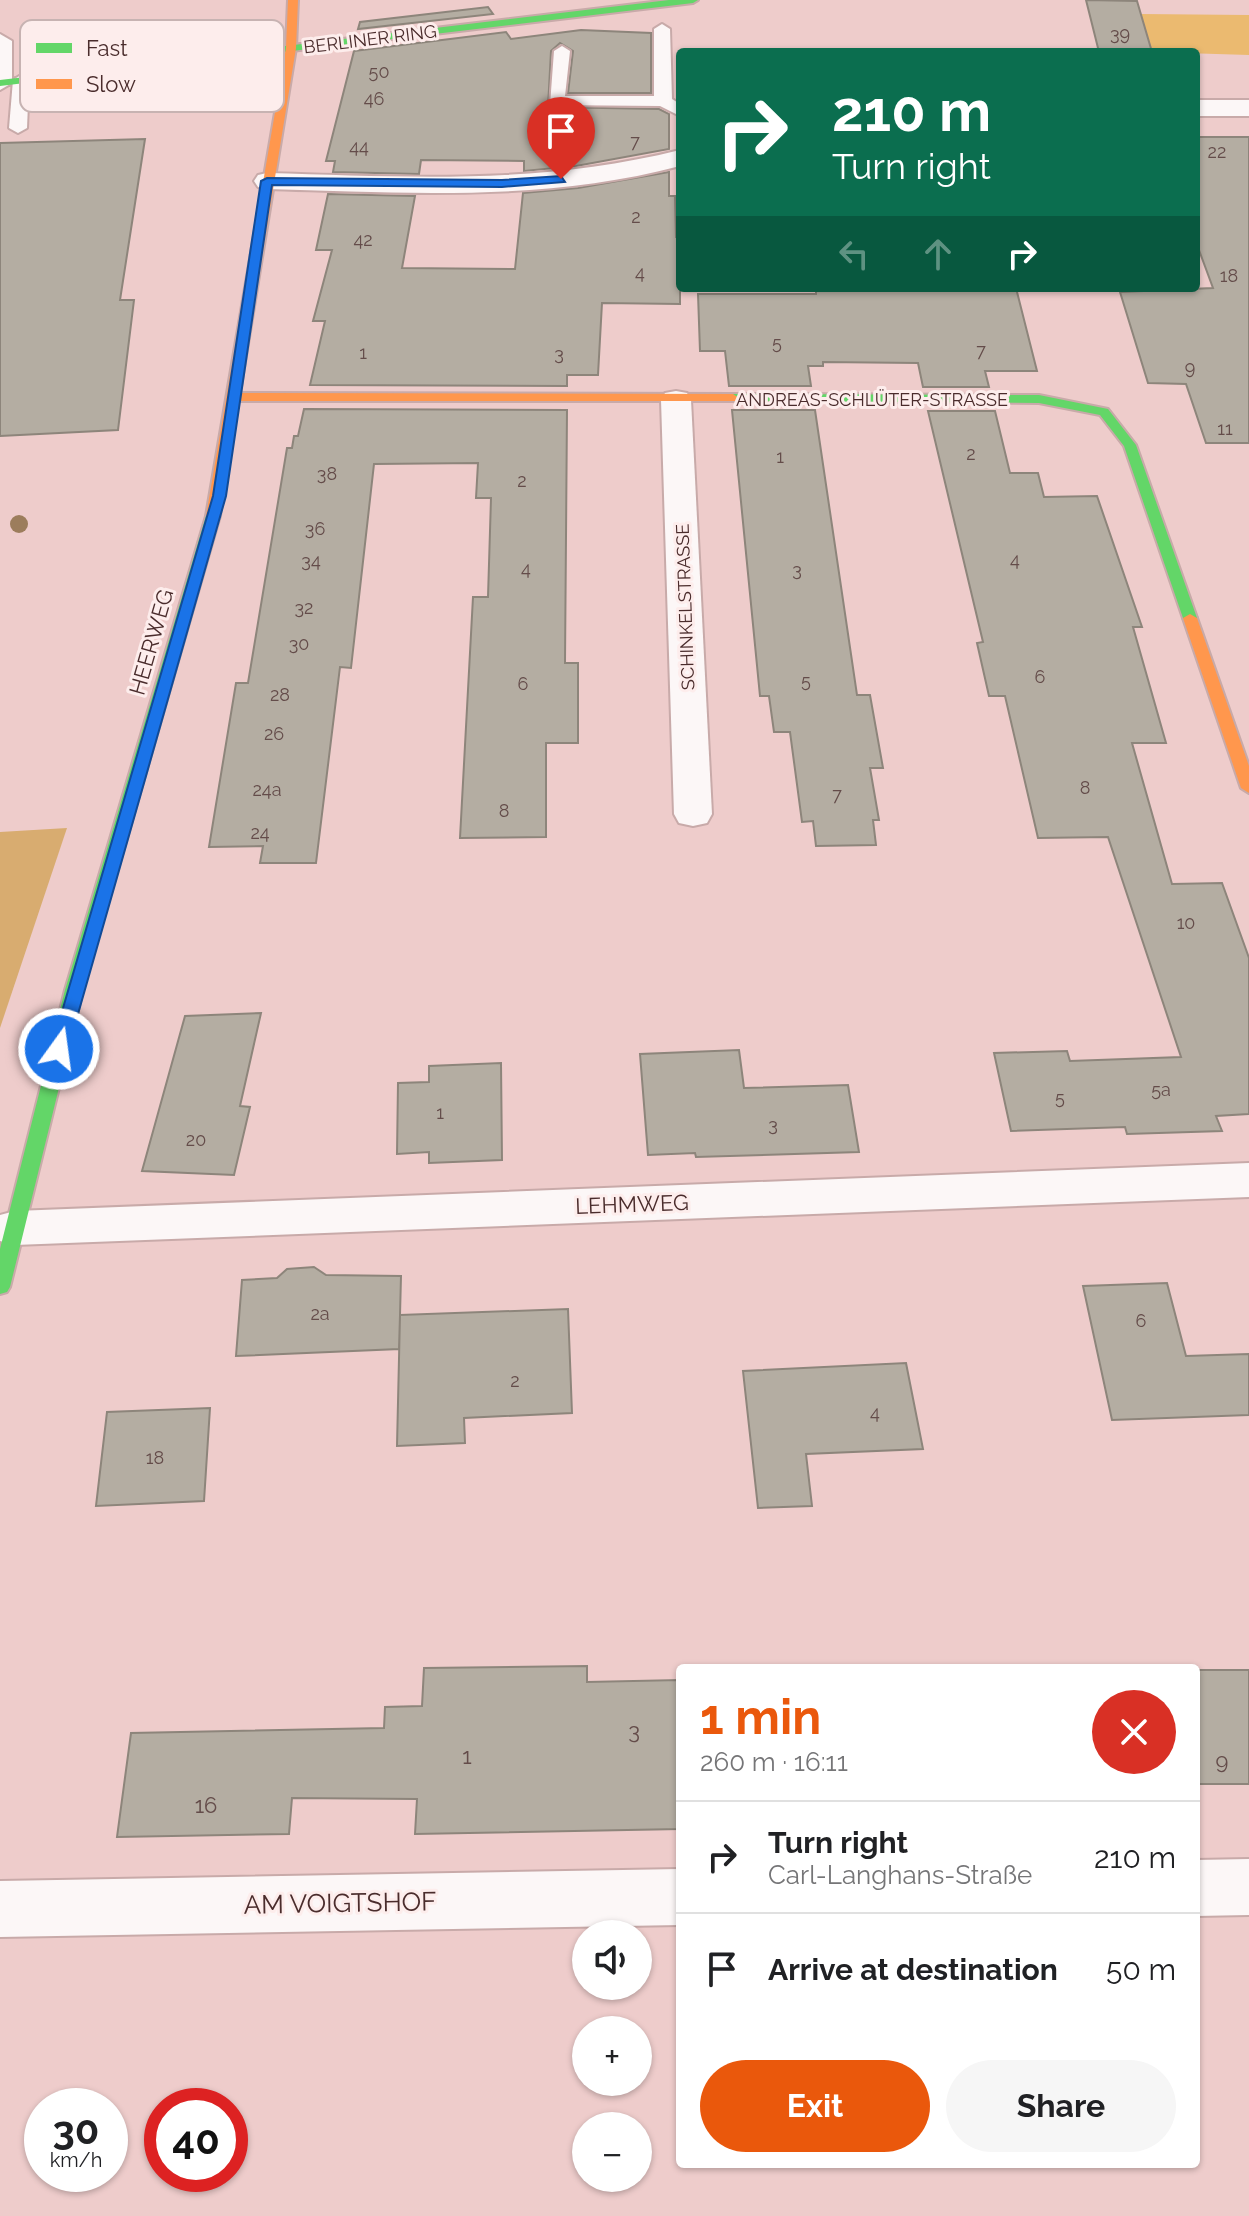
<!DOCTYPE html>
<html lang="en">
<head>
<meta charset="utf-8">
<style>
  :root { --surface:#fff; --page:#f6f6f6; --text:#202124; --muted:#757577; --line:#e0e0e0; --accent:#ea580c }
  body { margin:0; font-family:Raleway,sans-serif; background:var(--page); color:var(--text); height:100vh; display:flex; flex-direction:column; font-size:30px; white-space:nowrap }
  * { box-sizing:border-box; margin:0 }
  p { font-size:26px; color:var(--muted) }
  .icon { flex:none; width:44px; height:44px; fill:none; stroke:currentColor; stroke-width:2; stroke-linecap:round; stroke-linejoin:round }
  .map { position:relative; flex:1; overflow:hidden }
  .drawer { position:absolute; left:676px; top:1664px; width:524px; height:504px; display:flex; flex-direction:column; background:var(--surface); border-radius:8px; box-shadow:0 2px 6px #0004 }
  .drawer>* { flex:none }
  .guide { position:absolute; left:676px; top:48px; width:524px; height:244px; border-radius:8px; box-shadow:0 2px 6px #0004; background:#0b6e4f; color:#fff; overflow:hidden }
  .controls { position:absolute; left:572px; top:1920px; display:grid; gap:16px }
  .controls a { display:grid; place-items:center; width:80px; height:80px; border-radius:50%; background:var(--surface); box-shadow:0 2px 6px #0004; font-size:40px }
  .speed { position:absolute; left:24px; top:2088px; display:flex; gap:16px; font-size:40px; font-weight:700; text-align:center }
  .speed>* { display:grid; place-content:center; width:104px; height:104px; border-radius:50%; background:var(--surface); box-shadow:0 2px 6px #0004; line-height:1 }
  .speed small { font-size:20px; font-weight:400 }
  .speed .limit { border:12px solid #d22; background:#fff; color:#111 }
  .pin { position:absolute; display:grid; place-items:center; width:68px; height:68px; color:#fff; margin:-82px -34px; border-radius:50% 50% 50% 0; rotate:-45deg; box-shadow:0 0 8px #0007 }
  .pin .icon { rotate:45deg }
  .me { position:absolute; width:88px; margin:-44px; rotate:14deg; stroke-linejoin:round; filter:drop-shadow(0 0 6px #0008) }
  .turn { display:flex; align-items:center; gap:28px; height:168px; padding:0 24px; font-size:36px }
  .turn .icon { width:104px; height:104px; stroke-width:2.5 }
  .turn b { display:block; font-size:56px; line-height:68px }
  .lanes { display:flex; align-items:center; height:76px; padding:0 24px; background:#0003; justify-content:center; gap:40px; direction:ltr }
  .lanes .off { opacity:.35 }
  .round { display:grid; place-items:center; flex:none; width:84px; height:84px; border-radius:42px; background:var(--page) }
  .summary { display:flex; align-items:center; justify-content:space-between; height:136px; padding:0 24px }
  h1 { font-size:48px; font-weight:700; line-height:60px; color:var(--accent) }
  .primary-button { display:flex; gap:16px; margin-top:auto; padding:16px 24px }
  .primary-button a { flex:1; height:92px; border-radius:48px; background:var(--accent); color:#fff; font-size:32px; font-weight:700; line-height:92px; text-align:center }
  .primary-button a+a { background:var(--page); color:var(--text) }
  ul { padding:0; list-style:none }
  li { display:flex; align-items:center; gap:24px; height:112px; padding:0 24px; border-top:2px solid var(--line) }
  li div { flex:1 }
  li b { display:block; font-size:30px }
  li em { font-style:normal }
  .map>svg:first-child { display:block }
  .green { fill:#ebba70 }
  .forest { fill:#d8ac70 }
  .building { fill:#b4ada2; stroke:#8d857b; stroke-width:2 }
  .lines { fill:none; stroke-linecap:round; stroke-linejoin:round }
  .lane-casing { stroke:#c8aaa9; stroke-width:4 }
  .street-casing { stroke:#c8aaa9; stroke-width:4 }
  .fast-casing { stroke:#c8aaa9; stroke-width:4 }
  .slow-casing { stroke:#c8aaa9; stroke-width:4 }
  .lane { fill:#fcf7f7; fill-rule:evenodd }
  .street { fill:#fcf7f7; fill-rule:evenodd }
  .fast { fill:#63d668; fill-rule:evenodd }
  .slow { fill:#ff974d; fill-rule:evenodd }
  .tree { fill:#9c7d5c }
  .route { fill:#1a73e8; stroke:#114b97; stroke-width:2 }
  .labels { text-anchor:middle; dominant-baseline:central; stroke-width:6; stroke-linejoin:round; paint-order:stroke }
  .number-label { font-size:18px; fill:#644c4a }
  .far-street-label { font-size:18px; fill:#4a2c2c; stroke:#fdedec }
  .street-label { font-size:22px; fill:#4a2c2c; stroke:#fdedec }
  .near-number-label { font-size:22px; fill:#644c4a }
  .near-street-label { font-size:26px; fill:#4a2c2c; stroke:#fdedec }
  .key { fill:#fdedec; stroke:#c7b3b2; stroke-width:2 }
  .key-label { font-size:22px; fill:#4a2c2c }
</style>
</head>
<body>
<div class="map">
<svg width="1249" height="2216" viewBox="0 0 1249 2216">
  <rect width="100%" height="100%" fill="#eecccb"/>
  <polygon class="green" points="1141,14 1249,15 1249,55 1151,52"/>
  <polygon class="forest" points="67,828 0,1028 0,832"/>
  <g class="building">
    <polygon points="1086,0 1137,1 1152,52 1099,52"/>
    <polygon points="488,7 493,14 358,29 360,22"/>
    <polygon points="581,30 651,33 651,93 568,93 573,51 560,43 551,51 548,107 659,109 669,114 669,149 576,166 524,171 524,161 421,160 419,174 333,172 335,161 326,161 354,51 506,32 511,39"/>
    <polygon points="1196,137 1249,137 1249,443 1206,443 1186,384 1148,383 1120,292 1213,288 1196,242"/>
    <polygon points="145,139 120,300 134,300 118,430 0,436 0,143"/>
    <polygon points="669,172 669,196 675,196 676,237 680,237 680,304 602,303 598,375 567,375 567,386 310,385 325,321 313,321 332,250 316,250 328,194 415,196 402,268 515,269 523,193 578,188"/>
    <polygon points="816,288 1016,288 1037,371 985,371 989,387 923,387 918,363 823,362 823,366 808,366 811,386 729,386 725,351 700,351 698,294 816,294"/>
    <polygon points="304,409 567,410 565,663 578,663 578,743 546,743 546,837 460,838 473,597 488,597 491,498 476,498 478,463 374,464 351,668 340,667 316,863 260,863 263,846 209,847 236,683 248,683 287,448 292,448 294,436 298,436"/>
    <polygon points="732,410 815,410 857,695 870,695 883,768 870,768 879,820 873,820 876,845 816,846 813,821 802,822 790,732 774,732 769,696 760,696"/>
    <polygon points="928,411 995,411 1010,473 1038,473 1044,497 1097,496 1142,627 1133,627 1166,743 1132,743 1172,884 1222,883 1249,958 1249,1114 1216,1116 1222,1131 1127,1134 1125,1127 1011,1131 994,1053 1067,1051 1070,1061 1181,1057 1108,837 1038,838 1005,696 989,696 977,643 983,642"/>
    <polygon points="261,1013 240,1106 250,1107 234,1175 142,1171 185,1016"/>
    <polygon points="739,1050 744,1088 848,1085 859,1152 696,1157 695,1153 648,1155 640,1054"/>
    <polygon points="501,1063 502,1160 429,1163 429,1152 397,1154 398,1083 429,1082 429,1066"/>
    <polygon points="314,1267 326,1275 401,1276 400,1315 568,1309 572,1413 464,1418 465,1443 397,1446 400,1315 399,1349 236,1356 242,1280 277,1278 287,1269"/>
    <polygon points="1167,1283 1186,1356 1249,1354 1249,1415 1112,1420 1083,1286"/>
    <polygon points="906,1363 923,1449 806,1454 812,1506 758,1508 743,1371"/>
    <polygon points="210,1408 204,1501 96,1506 107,1412"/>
    <polygon points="587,1666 587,1682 680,1680 680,1829 415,1834 417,1799 292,1798 289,1834 117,1837 131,1733 384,1728 385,1707 422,1706 424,1668"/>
    <rect x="1196" y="1670" width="53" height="114"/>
  </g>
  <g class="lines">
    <defs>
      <g id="lane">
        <polygon points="662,24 670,29 672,99 680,104 680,116 660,106 550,105 554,51 562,46 570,51 565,96 654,96 654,29"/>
        <polygon points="21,75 29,80 27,128 18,133 9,128 13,80"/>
      </g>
      <g id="street">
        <polygon points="0,34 12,41 12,83 0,90"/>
        <rect x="1196" y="100" width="53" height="16"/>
        <path d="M680,150V166C544,202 406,193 267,189L258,187L254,181L258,175L267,173C411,177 539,185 680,150Z"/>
        <polygon points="676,391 687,393 691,400 712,814 707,823 693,826 679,823 674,814 661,400 665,393"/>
        <polygon points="1249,1163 1249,1197 15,1245 0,1241 0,1215 15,1211"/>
        <polygon points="1249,1859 1249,1915 1196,1916 1196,1860"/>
        <polygon points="680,1869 680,1925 0,1937 0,1881"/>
      </g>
      <g id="fast">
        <polygon points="669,0 698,0 693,3 0,86 0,80"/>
        <polygon points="733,394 1039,395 1108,409 1136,445 1197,618 1190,622 1183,618 1124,446 1100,415 1039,403 729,401 727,398"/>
        <polygon points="213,512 220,516 83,990 10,1287 7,1292 0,1294 0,1249 65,990 206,516"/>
      </g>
      <g id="slow">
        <polygon points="288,0 298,0 296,48 240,393 733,394 739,398 737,401 238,401 220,516 218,519 208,519 206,516 286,48"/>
        <polygon points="1190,614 1197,618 1249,766 1249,793 1241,788 1183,618"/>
      </g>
    </defs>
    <use href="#lane" class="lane-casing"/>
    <use href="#street" class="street-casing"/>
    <use href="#fast" class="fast-casing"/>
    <use href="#slow" class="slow-casing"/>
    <use href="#lane" class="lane"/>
    <use href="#street" class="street"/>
    <use href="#fast" class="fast"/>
    <use href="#slow" class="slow"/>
  </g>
  <circle class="tree" cx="19" cy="524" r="9"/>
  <polygon class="route" points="561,176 565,182 502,187 272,185 226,496 68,1049 59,1055 53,1054 51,1049 213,496 261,181 267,178 502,180"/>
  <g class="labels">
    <g class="number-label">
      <text x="1120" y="33">39</text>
      <text x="379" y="71">50</text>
      <text x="374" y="98">46</text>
      <text x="635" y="141">7</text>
      <text x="359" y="146">44</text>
      <text x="1217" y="151">22</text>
      <text x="636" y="216">2</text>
      <text x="363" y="239">42</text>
      <text x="640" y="272">4</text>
      <text x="1229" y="275">18</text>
      <text x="777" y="342">5</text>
      <text x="981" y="350">7</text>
      <text x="363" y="352">1</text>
      <text x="559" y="353">3</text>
      <text x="1190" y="367">9</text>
      <text x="1225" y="428">11</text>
      <text x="971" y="453">2</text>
      <text x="780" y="456">1</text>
      <text x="327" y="473">38</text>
      <text x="522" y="480">2</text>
      <text x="315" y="528">36</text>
      <text x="1015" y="559">4</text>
      <text x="311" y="560">34</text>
      <text x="526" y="568">4</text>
      <text x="797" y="569">3</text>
      <text x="304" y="607">32</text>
      <text x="299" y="643">30</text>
      <text x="1040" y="676">6</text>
      <text x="806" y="680">5</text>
      <text x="523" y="683">6</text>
      <text x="280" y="694">28</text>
      <text x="274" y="733">26</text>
      <text x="1085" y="787">8</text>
      <text x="267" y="789">24a</text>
      <text x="837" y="794">7</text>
      <text x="504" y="810">8</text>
      <text x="260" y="832">24</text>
      <text x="1186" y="922">10</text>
      <text x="1161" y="1089">5a</text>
      <text x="1060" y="1097">5</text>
      <text x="440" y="1112">1</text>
      <text x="773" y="1124">3</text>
      <text x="196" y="1139">20</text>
      <text x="320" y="1313">2a</text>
      <text x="1141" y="1320">6</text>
      <text x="515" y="1380">2</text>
      <text x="875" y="1412">4</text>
      <text x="155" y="1457">18</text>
    </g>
    <g class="far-street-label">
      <text transform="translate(370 39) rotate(-7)">BERLINER RING</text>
      <text x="872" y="399">ANDREAS-SCHLÜTER-STRASSE</text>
      <text transform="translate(685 607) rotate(-92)">SCHINKELSTRASSE</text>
    </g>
    <g class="street-label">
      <text transform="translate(151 642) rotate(-74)">HEERWEG</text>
      <text transform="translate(632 1204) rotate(-2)">LEHMWEG</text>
    </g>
    <g class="near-number-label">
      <text x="634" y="1731">3</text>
      <text x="467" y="1756">1</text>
      <text x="1222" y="1761">9</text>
      <text x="206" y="1805">16</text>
    </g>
    <g class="near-street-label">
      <text transform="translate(340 1903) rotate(-1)">AM VOIGTSHOF</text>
    </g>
  </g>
  <rect x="20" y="20" width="264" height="92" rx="12" class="key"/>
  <rect x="36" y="43" width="36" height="10" fill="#63d668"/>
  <rect x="36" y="79" width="36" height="10" fill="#ff974d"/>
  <g class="key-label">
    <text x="86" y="56">Fast</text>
    <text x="86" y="92">Slow</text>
  </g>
</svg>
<div class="controls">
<a><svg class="icon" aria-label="sound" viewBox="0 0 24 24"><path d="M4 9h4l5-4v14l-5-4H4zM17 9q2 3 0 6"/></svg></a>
<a>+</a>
<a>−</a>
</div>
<div class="speed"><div>30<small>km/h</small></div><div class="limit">40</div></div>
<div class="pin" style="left:561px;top:179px;background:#d93025"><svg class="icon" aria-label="arrive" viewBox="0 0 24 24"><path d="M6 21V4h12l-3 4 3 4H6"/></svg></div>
<svg class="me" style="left:59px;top:1049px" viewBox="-20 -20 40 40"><circle r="17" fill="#1a73e8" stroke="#fff" stroke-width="3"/><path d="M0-11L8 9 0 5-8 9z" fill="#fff"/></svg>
<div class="guide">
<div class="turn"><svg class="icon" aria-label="right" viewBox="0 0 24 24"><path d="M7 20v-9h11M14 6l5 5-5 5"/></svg><div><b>210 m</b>Turn right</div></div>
<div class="lanes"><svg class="icon off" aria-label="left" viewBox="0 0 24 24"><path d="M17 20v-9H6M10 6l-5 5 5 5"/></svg><svg class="icon off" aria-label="ahead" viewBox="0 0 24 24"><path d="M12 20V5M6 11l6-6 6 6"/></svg><svg class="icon" aria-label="right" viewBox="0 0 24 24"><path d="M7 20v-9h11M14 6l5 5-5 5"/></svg></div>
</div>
<section class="drawer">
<div class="summary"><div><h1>1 min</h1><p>260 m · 16:11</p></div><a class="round" style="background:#d93025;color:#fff"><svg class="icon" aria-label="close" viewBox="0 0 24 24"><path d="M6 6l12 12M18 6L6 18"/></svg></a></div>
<ul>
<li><svg class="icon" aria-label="right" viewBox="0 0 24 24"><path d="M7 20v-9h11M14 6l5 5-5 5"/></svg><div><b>Turn right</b><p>Carl-Langhans-Straße</p></div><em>210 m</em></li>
<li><svg class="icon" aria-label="arrive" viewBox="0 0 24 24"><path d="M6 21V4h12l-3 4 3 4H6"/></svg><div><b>Arrive at destination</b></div><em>50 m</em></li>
</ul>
<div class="primary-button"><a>Exit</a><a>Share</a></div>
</section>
</div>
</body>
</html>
